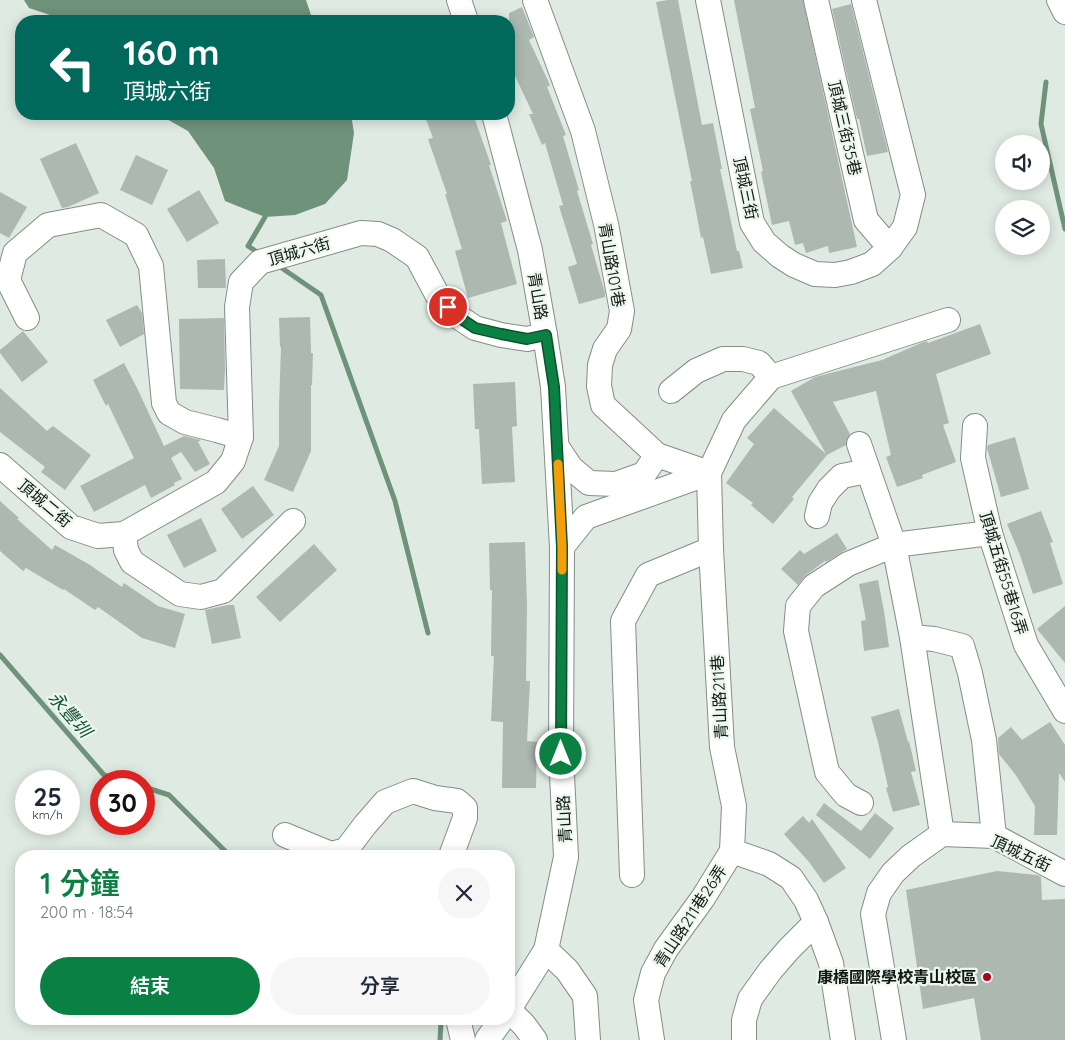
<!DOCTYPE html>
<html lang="zh-TW">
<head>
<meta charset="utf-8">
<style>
  :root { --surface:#fff; --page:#f6f6f7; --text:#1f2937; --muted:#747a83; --accent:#0b8043 }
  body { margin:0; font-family:Quicksand,"Noto Sans TC",sans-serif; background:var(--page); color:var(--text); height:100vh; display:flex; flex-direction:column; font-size:19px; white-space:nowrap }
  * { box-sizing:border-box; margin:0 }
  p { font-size:16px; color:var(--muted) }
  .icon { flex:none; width:28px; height:28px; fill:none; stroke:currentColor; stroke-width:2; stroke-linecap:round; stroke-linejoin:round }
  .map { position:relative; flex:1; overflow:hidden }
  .drawer { position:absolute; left:15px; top:850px; width:500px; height:175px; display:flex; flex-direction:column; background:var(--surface); border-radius:20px; box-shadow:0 2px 12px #0003 }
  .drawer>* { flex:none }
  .banner { position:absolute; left:15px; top:15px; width:500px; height:105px; border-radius:20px; box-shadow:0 2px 12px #0003; background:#00695c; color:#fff; overflow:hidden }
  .controls { position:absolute; left:995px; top:135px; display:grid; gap:10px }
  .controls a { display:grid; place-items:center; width:55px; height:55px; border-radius:50%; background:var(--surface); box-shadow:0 2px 12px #0003; font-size:25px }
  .speed { position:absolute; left:15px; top:770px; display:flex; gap:10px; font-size:25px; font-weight:700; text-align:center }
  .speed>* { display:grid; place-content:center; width:65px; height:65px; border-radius:50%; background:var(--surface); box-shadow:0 2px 12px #0003; line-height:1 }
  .speed small { font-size:12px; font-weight:400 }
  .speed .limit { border:8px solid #d22; background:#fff; color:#111 }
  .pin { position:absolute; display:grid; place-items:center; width:42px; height:42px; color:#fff; margin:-21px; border:2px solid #fff; border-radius:50%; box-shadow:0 1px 5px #0007 }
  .me { position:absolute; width:55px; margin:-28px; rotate:0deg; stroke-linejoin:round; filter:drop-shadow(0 0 4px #0008) }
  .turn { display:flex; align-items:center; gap:18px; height:105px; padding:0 25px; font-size:22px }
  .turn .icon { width:65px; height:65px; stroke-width:2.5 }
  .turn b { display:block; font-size:35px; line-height:42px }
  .round { display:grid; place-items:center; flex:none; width:52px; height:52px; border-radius:26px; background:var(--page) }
  .overview { display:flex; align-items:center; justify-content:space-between; height:85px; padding:0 25px }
  h1 { font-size:30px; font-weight:600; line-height:38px; color:var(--accent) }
  .action { display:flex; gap:10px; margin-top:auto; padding:10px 25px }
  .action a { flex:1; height:58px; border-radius:30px; background:var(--accent); color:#fff; font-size:20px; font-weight:600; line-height:58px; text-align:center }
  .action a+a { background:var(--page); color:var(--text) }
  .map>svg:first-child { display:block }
  .water { fill:#6f927b }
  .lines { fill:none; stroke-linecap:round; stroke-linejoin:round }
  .stream { stroke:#6f927b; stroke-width:5 }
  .building { fill:#adb8b0 }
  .minor-casing { stroke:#838e86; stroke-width:26 }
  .minor { stroke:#fff; stroke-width:24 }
  .route-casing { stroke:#07532c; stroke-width:12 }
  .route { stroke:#0b8043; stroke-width:9 }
  .slow { stroke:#f59e0b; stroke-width:9 }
  .poi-dot { fill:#a20717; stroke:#ebf7ef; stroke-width:2 }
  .labels { text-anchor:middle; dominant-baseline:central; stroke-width:4.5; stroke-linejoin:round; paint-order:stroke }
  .street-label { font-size:16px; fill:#121613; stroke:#ebf7ef }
  .poi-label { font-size:16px; font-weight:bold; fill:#121613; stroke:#ebf7ef; text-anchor:end }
  .water-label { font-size:18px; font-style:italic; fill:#165230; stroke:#ebf7ef }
</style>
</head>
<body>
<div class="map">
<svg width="1065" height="1040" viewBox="0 0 1065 1040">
  <rect width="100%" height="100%" fill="#deeae2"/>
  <g class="water">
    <polygon points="24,0 306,0 313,21 68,21 29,8"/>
    <polygon points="158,114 351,114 354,133 347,180 325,204 295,215 265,217 225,201 214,168 188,131"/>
  </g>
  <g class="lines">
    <g class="stream">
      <polyline points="1046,82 1041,124 1065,229"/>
      <polyline points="260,254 248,246 265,217"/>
      <polyline points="276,264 321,295 395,501 428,633"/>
      <polyline points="0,655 104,775 125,781"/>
      <polyline points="144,787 169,795 230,856"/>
      <polyline points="440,1019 441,1022 440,1040"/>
    </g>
  </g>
  <g class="building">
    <polygon points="668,0 678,0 702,125 713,123 722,169 720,169 727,202 737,251 739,251 743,268 711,274 703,237 701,238 696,211 690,181 692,181 656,2"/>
    <polygon points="734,0 803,0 857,247 829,253 828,246 806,253 803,243 795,245 789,221 772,225 761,172 763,171 750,109 755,108"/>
    <polygon points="851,4 888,152 867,156 859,119 857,119 832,9"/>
    <polygon points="522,7 534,37 529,40 550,85 547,87 566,135 563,136 579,190 577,191 593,244 591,245 605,293 605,297 579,304 568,267 577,264 559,206 563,205 545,143 542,145 529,114 533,114 509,63 509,13"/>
    <polygon points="424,114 473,114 491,165 489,165 507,221 501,223 517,284 468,298 455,251 462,249 445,194 447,194 428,139 433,138"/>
    <polygon points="76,143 99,193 68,207 62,208 40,159"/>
    <polygon points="136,155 168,170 152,205 120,190"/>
    <polygon points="199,190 219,223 187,242 167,209"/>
    <polygon points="0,192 27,207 9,238 0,233"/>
    <polygon points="225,259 226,288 198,288 197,260"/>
    <polygon points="137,305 142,313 144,334 120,347 106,320"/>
    <polygon points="310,317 311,353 313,353 312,385 311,385 311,451 293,492 264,480 279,446 279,406 281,347 280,347 279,318"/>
    <polygon points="224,318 225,369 224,390 180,389 179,319"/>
    <polygon points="980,324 991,354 936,374 949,423 943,425 956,462 922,475 923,478 897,487 886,457 891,455 876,391 833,402 850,434 846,441 846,445 827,455 792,497 794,499 773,524 751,505 753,503 726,483 754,444 747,438 774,408 826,454 791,391 815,377 882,360 921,343 927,341 928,343"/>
    <polygon points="23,331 48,362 22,382 0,353 0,350"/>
    <polygon points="124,363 138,390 164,446 184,436 201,440 198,442 210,464 195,472 181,452 171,458 182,479 174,483 175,485 151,498 145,485 94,512 80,486 134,458 108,404 106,406 93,380"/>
    <polygon points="515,382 517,426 512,427 515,482 482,484 479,429 475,429 473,384"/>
    <polygon points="0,388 47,431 53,426 91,455 65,490 41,472 45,467 0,432"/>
    <polygon points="1015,437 1029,489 1001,497 987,448 988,445"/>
    <polygon points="253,486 274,515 242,539 221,509"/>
    <polygon points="0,501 19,518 17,519 52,550 55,545 90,565 122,587 124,583 158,606 185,614 175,648 142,638 98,607 95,610 64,589 63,590 26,568 23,571 0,551"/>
    <polygon points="1041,511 1053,542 1050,543 1063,584 1033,594 1020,555 1007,524"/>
    <polygon points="201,518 217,551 184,568 167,535"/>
    <polygon points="837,533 847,549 826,562 825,561 806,575 798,585 781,569 800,550 804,554"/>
    <polygon points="525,542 527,606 526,681 530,681 527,741 537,742 536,788 502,788 503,722 491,721 494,656 491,656 492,590 490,590 489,543"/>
    <polygon points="314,544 337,570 280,622 256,597"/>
    <polygon points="878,580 884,611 889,647 864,651 861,621 866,620 859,584"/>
    <polygon points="228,605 234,605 241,638 212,644 205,610"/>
    <polygon points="1065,606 1065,663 1037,629"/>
    <polygon points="899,709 908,742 909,741 916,771 911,772 920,805 893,812 886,788 888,787 878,742 871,717"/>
    <polygon points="1050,722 1065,745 1065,782 1059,773 1057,835 1034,835 1035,806 1015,774 999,754 998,738 1011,727 1022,740"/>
    <polygon points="824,803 861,831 875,813 894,828 870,859 816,815"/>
    <polygon points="803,816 809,823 812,819 846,868 824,883 809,862 784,834"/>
    <polygon points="997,871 1037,875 1041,877 1042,900 1065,899 1065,1040 981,1040 974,998 923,1009 906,890"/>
  </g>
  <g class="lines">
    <defs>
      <g id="minor">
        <polyline points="459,0 466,21"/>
        <polyline points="535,0 583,131 606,224 622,311 619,329 605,349 600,365 599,386 603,405 657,455 709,473 734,420 771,377 948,320"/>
        <polyline points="708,0 752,223 764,242 780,256 794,265 815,274 835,275 851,272 872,264 890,248 905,227 913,195 864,0"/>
        <polyline points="816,0 866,220 890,248"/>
        <polyline points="1059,0 1065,12"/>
        <polyline points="494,114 530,250 545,335 553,387 562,547 561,754 566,857 546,950 509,1009"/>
        <polyline points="27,318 8,280 15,253 48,225 101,215 136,235 151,266 164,403 169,413 185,422 217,430 241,437"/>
        <polyline points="671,391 696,371 723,359 743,359 759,363 771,377"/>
        <polyline points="975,426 973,458 990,533 1026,645 1065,711"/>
        <polyline points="859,444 894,545 912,637 942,834"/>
        <polyline points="557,447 571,468 589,483 616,484 644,474 657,455"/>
        <polyline points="0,465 71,527 98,536 124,534 216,482 233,461 241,437 237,307 241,282 260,262 361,233 378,234 392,240 417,257 439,298 457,316 475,328 501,335 527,339 545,335"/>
        <polyline points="817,516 820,503 829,489 842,476 868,471"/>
        <polyline points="124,534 126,550 132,562 180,594 201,597 223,591 293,521"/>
        <polyline points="562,547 586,517 709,473 711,549 722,747 734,806 732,851 769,864 791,878 806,900 816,922 831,963 843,1040"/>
        <polyline points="912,637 934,639 962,646 970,673 984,740 994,836"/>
        <polyline points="861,803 846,795 827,772 796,631 798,606 814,586 848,564 894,545 990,533"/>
        <polyline points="285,835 331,854 346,850 365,825 385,802 413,791 435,798 457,801 465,808 465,818 451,856"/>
        <polyline points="632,875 623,621 648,575 711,549"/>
        <polyline points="546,950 567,970 585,996 588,1040"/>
        <polyline points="509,1010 524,1025 535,1040"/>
        <polyline points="458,1019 463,1040"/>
        <polyline points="487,1040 502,1019"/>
        <polyline points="652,1040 646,1000 653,973 666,949 703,898 732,851"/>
        <polyline points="744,1040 744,1020 750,999 770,971 789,949 816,922"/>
        <polyline points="894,1040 873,914 879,893 893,873 911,856 942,834 994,836 1065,874"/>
      </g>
    </defs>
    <use href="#minor" class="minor-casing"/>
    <use href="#minor" class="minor"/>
  </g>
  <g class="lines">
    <defs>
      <polyline id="route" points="448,307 457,316 475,328 501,334 527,339 546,335 554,387 562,547 561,754"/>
    </defs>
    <use href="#route" class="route-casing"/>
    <use href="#route" class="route"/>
    <polyline class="slow" points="558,464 562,547 562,570"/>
  </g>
  <circle class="poi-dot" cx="987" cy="977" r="5"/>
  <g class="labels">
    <g class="street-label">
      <text transform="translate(845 128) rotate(77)">頂城三街35巷</text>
      <text transform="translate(746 188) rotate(78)">頂城三街</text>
      <text transform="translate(299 251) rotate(-16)">頂城六街</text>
      <text transform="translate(612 265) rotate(80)">青山路101巷</text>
      <text transform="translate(538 296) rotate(80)">青山路</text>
      <text transform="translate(45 503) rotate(40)">頂城二街</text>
      <text transform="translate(1004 573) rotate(73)">頂城五街55巷16弄</text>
      <text transform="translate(719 697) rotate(-93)">青山路211巷</text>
      <text transform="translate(564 819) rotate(-93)">青山路</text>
      <text transform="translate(1021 853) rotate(25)">頂城五街</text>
      <text transform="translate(690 916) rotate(-57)">青山路211巷26弄</text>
    </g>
    <g class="poi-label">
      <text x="977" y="977">康橋國際學校青山校區</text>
    </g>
    <g class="water-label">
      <text transform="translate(70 714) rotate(49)">永豐圳</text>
    </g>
  </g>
</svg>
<div class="controls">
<a><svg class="icon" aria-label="sound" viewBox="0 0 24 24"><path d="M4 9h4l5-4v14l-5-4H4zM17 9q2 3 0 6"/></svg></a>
<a><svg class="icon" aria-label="layers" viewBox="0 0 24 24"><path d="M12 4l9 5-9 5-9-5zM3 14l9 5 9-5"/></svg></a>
</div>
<div class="speed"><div>25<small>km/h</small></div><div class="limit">30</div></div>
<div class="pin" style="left:448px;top:307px;background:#d93025"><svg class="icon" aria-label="arrive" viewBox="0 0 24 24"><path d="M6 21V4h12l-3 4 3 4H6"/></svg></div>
<svg class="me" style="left:561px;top:754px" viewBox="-20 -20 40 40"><circle r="17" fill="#0b8043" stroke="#fff" stroke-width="3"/><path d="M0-11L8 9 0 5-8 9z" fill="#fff"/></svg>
<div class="banner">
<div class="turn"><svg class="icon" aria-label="left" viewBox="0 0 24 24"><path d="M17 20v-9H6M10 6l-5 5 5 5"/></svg><div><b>160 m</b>頂城六街</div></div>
</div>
<section class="drawer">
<div class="overview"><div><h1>1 分鐘</h1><p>200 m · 18:54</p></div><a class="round"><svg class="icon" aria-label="close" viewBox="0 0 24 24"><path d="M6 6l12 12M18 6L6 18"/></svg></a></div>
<div class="action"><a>結束</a><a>分享</a></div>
</section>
</div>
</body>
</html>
